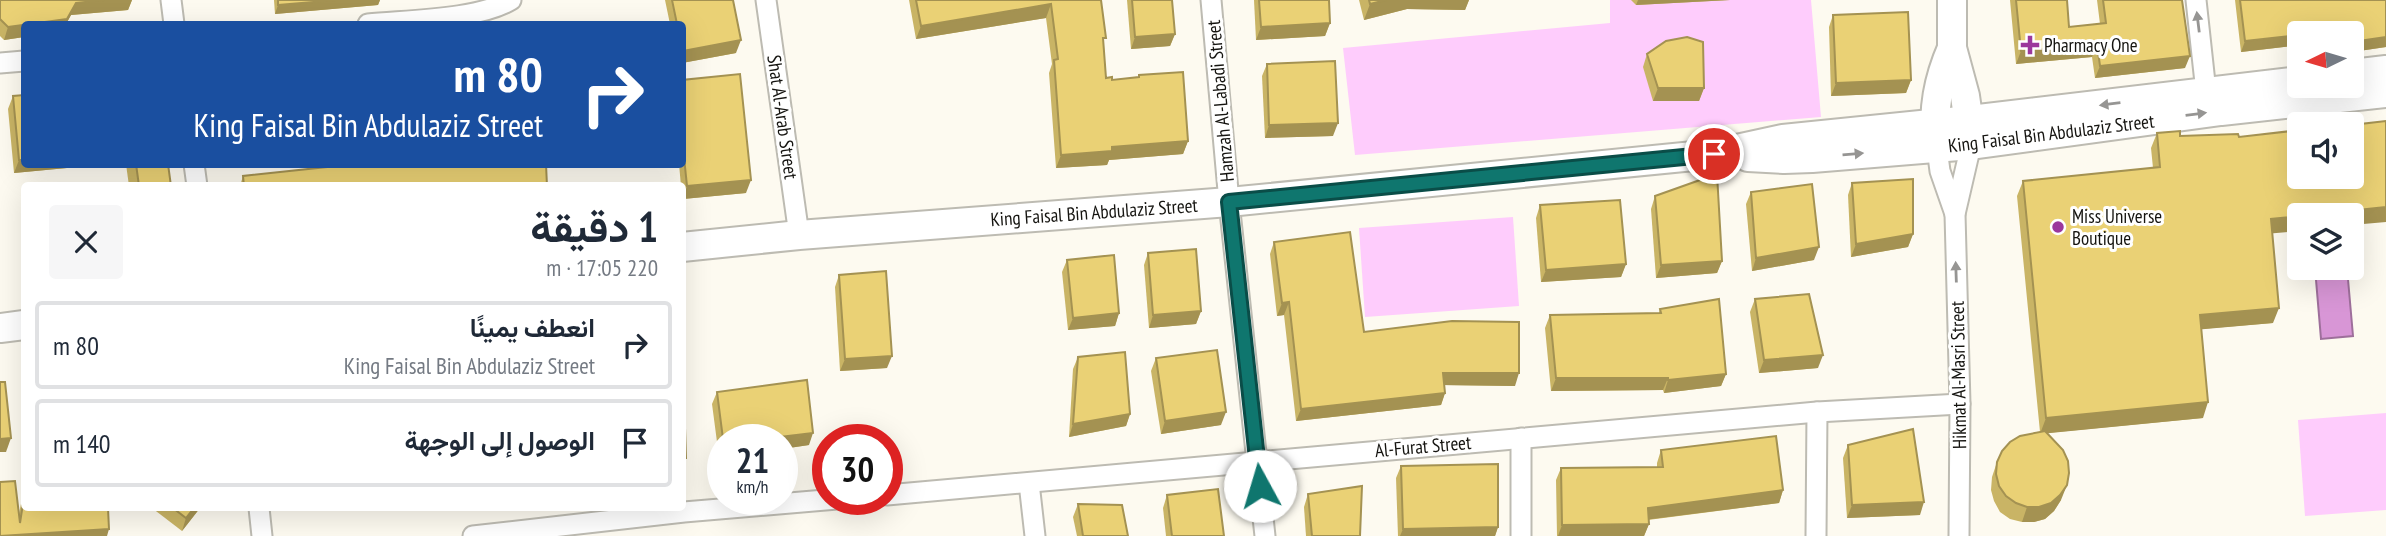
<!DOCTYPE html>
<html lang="ar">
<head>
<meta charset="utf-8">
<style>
  :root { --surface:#fff; --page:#f6f6f7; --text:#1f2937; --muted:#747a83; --line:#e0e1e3 }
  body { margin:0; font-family:"PT Sans Narrow",Vazirmatn,sans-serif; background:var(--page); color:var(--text); direction:rtl; height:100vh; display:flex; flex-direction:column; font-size:26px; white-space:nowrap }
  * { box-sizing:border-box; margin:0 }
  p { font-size:23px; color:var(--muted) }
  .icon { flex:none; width:38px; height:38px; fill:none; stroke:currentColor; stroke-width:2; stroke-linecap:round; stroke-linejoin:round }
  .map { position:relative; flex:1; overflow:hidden; direction:ltr }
  .sheet { position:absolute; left:21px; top:182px; width:665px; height:329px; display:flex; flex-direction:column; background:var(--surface); border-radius:7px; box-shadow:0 7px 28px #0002; direction:rtl }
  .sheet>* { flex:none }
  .top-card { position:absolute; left:21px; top:21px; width:665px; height:147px; border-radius:7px; box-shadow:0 7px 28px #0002; direction:rtl; background:#1a4fa0; color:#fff; overflow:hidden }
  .needle { width:46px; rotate:265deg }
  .fabs { position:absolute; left:2287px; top:21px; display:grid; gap:14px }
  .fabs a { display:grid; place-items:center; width:77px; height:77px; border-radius:7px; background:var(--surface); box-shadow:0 7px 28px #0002; font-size:35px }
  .speed { position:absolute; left:707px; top:424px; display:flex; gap:14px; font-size:35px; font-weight:700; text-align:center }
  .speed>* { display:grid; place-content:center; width:91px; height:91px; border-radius:50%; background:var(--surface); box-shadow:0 7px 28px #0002; line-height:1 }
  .speed small { font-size:18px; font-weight:400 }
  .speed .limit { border:10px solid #d22; background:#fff; color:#111 }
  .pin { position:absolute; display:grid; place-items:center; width:60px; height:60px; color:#fff; margin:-30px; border:4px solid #fff; border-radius:50%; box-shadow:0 2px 7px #0007 }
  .me { position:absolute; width:77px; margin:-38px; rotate:354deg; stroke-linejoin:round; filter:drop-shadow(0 0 5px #0008) }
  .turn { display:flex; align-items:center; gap:24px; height:147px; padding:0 28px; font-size:32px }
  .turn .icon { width:91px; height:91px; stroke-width:2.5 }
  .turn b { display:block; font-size:49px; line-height:60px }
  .round { display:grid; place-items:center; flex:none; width:74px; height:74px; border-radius:7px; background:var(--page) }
  .summary { display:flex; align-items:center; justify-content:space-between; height:119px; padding:0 28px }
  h1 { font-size:42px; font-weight:700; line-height:52px }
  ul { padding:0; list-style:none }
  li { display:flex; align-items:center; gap:21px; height:88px; margin:0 14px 10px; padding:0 14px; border:4px solid var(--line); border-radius:7px }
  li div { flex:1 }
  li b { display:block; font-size:26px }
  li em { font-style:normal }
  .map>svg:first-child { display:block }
  .green { fill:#feccfc }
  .water { fill:#d896d6; stroke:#9e6f9b; stroke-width:2 }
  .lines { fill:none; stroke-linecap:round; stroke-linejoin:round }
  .street-casing { stroke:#bdbbb2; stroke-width:23 }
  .secondary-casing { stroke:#bdbbb2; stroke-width:32 }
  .street { stroke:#fff; stroke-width:19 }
  .secondary { stroke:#fff; stroke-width:28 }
  .wall { fill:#c9b465 }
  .shaded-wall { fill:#a49252 }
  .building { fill:#ead175; stroke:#a49252; stroke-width:2 }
  .oneway { fill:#969593 }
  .route-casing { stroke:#0a4d48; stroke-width:18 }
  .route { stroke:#0f766e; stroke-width:12 }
  .poi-dot { fill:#9b379c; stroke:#fff; stroke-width:2.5 }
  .labels { text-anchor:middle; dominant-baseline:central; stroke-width:6; stroke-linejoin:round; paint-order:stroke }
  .poi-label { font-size:19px; fill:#151410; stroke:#fff; text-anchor:start }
  .street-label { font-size:19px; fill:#151410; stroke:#fff }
</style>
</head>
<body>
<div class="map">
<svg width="2386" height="536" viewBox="0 0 2386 536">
  <rect width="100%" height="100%" fill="#fdfaf0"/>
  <g class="green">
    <polygon points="1610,0 1811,0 1821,117 1355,155 1343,48 1610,23"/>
    <polygon points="1513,217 1519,306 1365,317 1359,228"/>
    <polygon points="2386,413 2386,510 2305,516 2298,420"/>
  </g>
  <polygon class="water" points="2315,268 2347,268 2353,336 2321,339"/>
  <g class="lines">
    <defs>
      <g id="street">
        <polyline points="171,0 174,24"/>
        <polyline points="766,0 799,235"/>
        <polyline points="1211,0 1229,202 1265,536"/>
        <polyline points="2196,0 2206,92"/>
        <path d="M368,24C407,20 478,20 511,0"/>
        <polyline points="0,63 24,61"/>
        <polyline points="1937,148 1940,171 1955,214"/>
        <polyline points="194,164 197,186"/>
        <polyline points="1521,438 1521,536"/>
        <polyline points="1029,483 1035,536"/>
        <polyline points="887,495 1817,412 1960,404"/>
        <polyline points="259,508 262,536"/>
        <polyline points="473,536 684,512 837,499"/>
        <polyline points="1816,536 1817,412"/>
        <polyline points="1959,536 1960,404 1955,214 1971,145"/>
      </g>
      <g id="secondary">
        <polyline points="1952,0 1952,48 1965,96 1971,138"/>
        <polyline points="2352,74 2386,70"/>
        <path d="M1936,144C1933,109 1938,80 1952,48"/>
        <polyline points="1748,157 1784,159 1812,158 1971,145 2221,111 2386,93"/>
        <polyline points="682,247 799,235 1229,202 1714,154 1783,139 1970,120 2300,81"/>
        <polyline points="0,328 24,325"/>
      </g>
    </defs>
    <use href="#street" class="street-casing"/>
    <use href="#secondary" class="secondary-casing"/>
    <use href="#street" class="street"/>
    <use href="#secondary" class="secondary"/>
  </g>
  <g class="wall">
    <polygon points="0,0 132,0 128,10 71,15 66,24 24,24 24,37 4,40 0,36"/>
    <polygon points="274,0 380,0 378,5 275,14"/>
    <polygon points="665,0 733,0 736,53 682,63 682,24 670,24"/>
    <polygon points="909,0 1101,0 1106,78 1112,80 1138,77 1139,75 1188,141 1183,154 1109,160 1107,165 1056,168 1049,73 1052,64 1046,18 916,39"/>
    <polygon points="1127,0 1172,0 1175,34 1170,46 1131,49"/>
    <polygon points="1254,0 1329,0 1330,23 1325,36 1256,40"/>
    <polygon points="1359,0 1469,0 1465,10 1407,9 1364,20"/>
    <polygon points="1631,0 1730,0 1636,5"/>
    <polygon points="2010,0 2067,0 2069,27 2100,24 2097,0 2182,0 2185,68 2095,78 2092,57 2016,64"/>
    <polygon points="2235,0 2386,0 2386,47 2352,52 2352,33 2300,33 2300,45 2241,52"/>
    <polygon points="1833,15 1911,80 1906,93 1831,96 1829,27"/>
    <polygon points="1647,54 1704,88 1699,101 1653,101 1643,67"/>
    <polygon points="1267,64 1333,136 1265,138 1262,76"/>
    <polygon points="682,80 746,193 683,199 682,186 681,186 679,164 682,164"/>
    <polygon points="13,96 88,166 14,173 8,109"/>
    <polygon points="2157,133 2180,136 2272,233 2273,323 2201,329 2203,418 2047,433 2061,500 2054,511 2045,519 2034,522 2022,522 2010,519 2000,512 1994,501 1991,490 1992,477 1997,462 2040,432 2017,196 2023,181 2153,168 2151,148"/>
    <polygon points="126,164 168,164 171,186 129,186"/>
    <polygon points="333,164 546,164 547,186 240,186 243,176 333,166"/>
    <polygon points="1852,183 1913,234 1908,247 1851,257 1848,195"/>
    <polygon points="1751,192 1814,260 1752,271 1746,204"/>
    <polygon points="1655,196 1722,261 1717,273 1656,278 1651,209"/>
    <polygon points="1540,205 1626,264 1621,277 1541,282 1536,218"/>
    <polygon points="24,206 24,280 21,216"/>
    <polygon points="1274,242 1364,332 1515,386 1445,385 1445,393 1441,405 1296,421 1284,315 1277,316 1270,254"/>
    <polygon points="1148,253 1201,311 1196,324 1149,328 1144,265"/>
    <polygon points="1067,260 1119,313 1115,326 1068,330 1062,272"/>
    <polygon points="839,275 887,368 840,371 835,287"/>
    <polygon points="1755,299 1818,368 1759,373 1750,312"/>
    <polygon points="1660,309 1726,374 1721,386 1664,393 1663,390 1551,391 1545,328 1550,315 1659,313"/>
    <polygon points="1078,357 1130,414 1126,426 1069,437 1073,369"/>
    <polygon points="1156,358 1221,425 1161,434 1151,371"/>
    <polygon points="717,392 809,445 782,449 782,439 723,439 723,457 719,457 712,404"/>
    <polygon points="1848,445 1920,515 1847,518 1843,458"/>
    <polygon points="1661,450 1783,490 1779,503 1648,520 1649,524 1644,536 1557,536 1556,480 1561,468 1657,467 1657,463"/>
    <polygon points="1401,466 1498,527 1495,536 1398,536 1396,478"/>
    <polygon points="24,488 24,508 107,536 0,536 19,514"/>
    <polygon points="1308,494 1360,536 1306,536 1304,507"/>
    <polygon points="1167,495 1224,536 1166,536 1163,508"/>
    <polygon points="1078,504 1128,536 1077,536 1073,517"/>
    <polygon points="152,508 200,508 182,531"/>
  </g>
  <g class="shaded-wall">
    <polygon points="104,0 132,0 128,10 71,15 66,24 27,24 76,3"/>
    <polygon points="337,0 380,0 378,5 275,14 278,5"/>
    <polygon points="1386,0 1469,0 1465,10 1407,9 1364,20 1370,4"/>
    <polygon points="1638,0 1730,0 1636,5"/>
    <polygon points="1051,4 1046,18 916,39 921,26"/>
    <polygon points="1330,23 1325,36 1256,40 1261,27"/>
    <polygon points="24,25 24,37 4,40 8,27"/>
    <polygon points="1175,34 1170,46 1131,49 1135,37"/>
    <polygon points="2300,35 2300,45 2241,52 2245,41"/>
    <polygon points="2386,37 2386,47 2352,52 2352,42"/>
    <polygon points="741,40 736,53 682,63 683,51"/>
    <polygon points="2097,44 2092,57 2016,64 2021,51"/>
    <polygon points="2190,56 2185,68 2095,78 2100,66"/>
    <polygon points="1911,80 1906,93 1831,96 1836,83"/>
    <polygon points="1658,88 1704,88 1699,101 1653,101"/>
    <polygon points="1338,123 1333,136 1265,138 1269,125"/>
    <polygon points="1188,141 1183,154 1109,160 1107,165 1056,168 1061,155 1112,147"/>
    <polygon points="19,160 24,160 24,164 88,164 88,166 14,173"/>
    <polygon points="751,180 746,193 683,199 687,186"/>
    <polygon points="2386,207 2386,222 2352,225 2352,215 2304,215"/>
    <polygon points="2300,216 2300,231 2265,234 2271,219"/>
    <polygon points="1913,234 1908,247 1851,257 1856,244"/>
    <polygon points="1819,247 1814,260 1752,271 1756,258"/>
    <polygon points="1722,261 1717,273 1656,278 1661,265"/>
    <polygon points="1626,264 1621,277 1541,282 1546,270"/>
    <polygon points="1289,302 1284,315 1277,316 1282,303"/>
    <polygon points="2279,308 2273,323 2194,330 2200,315"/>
    <polygon points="1201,311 1196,324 1149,328 1153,315"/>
    <polygon points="1119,313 1115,326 1068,330 1073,318"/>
    <polygon points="1823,355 1818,368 1759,373 1764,360"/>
    <polygon points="892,356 887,368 840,371 845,359"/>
    <polygon points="1443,373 1519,373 1515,386 1438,385"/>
    <polygon points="1726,374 1721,386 1664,393 1668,380"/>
    <polygon points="1556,378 1668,378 1663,390 1551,391"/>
    <polygon points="1445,393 1441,405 1296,421 1301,409"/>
    <polygon points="2208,402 2203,418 2040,434 2046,418"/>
    <polygon points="1226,412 1221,425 1161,434 1165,421"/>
    <polygon points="1130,414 1126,426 1069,437 1073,424"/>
    <polygon points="813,433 809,445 782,449 782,439 763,439"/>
    <polygon points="11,438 6,452 0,452 0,439"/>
    <polygon points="723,447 723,457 719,457"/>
    <polygon points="2067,485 2061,500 2054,511 2045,519 2034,522 2022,522 2027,507"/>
    <polygon points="1783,490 1779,503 1644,520 1648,508"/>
    <polygon points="1924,502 1920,515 1847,518 1852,505"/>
    <polygon points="194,508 200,508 182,531 186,518"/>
    <polygon points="1649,524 1644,536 1558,536 1562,525"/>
    <polygon points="1498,527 1495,536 1400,536 1403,529"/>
    <polygon points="109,529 107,536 0,536"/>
  </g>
  <g class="building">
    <polygon points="0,0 104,0 76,3 67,19 8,27 0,19"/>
    <polygon points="278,0 337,0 278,5"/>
    <polygon points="672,0 733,0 741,40 683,51 682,24 677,24"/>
    <polygon points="916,0 1101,0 1106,38 1103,38 1106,78 1112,77 1112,80 1139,77 1139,75 1183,72 1188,141 1112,147 1112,151 1061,155 1054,60 1058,59 1051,4 921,26"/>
    <polygon points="1132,0 1172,0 1175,34 1135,37"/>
    <polygon points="1259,0 1329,0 1330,23 1261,27"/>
    <polygon points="1369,0 1386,0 1370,4"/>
    <polygon points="2016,0 2067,0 2069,27 2106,23 2103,0 2182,0 2190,56 2100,66 2097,44 2021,51"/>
    <polygon points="2240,0 2386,0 2386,37 2352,42 2352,33 2300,33 2300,35 2245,41"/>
    <polygon points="1908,12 1911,80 1836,83 1833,15"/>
    <polygon points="1687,37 1703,42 1704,88 1658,88 1647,54 1666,41"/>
    <polygon points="1335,61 1338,123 1269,125 1267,64"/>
    <polygon points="740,74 751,180 687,186 682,138 682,80"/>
    <polygon points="24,95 24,160 19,160 13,96"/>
    <polygon points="2386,121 2386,207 2271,219 2279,308 2200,315 2208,402 2046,418 2023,181 2160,167 2157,133 2180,131 2180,136 2238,134 2239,137 2300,130 2300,177 2352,177 2352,125"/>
    <polygon points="136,164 168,164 171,186 139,186"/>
    <polygon points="336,164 546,164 547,186 244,186 243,176 336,166"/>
    <polygon points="1717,174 1722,261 1661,265 1655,196"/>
    <polygon points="1913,179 1913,234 1856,244 1852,183"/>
    <polygon points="1812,184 1819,247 1756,258 1751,192"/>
    <polygon points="1620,200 1626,264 1546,270 1540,205"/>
    <polygon points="1350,232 1364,332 1452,321 1519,322 1519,373 1443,373 1445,393 1301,409 1289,302 1282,303 1274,242"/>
    <polygon points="1196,249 1201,311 1153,315 1148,253"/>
    <polygon points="1114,255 1119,313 1073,318 1067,260"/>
    <polygon points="886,271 892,356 845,359 839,275"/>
    <polygon points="1809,294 1823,355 1764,360 1755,299"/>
    <polygon points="1719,299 1726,374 1668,380 1668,378 1556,378 1550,315 1661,313 1660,309"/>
    <polygon points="1217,350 1226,412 1165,421 1156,358"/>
    <polygon points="1125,352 1130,414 1073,424 1078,357"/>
    <polygon points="807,380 813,433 763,439 723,439 717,392"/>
    <polygon points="0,382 5,382 11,438 0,439"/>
    <polygon points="682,398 684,398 686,458 682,458"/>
    <polygon points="1913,429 1924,502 1852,505 1848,445"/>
    <polygon points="2045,431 2063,450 2068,461 2069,473 2067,485 2060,495 2051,503 2039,507 2027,507 2016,503 2006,496 1999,486 1996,474 1997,462 2002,451 2010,442 2020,436"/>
    <polygon points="1776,436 1783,490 1648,508 1649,524 1562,525 1561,468 1663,467 1661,450"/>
    <polygon points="1498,464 1498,527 1403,529 1401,466"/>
    <polygon points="15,481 20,523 24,497 24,508 108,508 109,529 0,536 0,482"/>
    <polygon points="1362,486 1360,536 1312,536 1308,494"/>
    <polygon points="1218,489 1224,536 1172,536 1167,495"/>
    <polygon points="1078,504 1122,505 1128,536 1083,536"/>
    <polygon points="173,508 194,508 186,518"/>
  </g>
  <defs><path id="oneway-solid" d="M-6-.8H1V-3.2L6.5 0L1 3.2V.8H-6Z" transform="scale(1.75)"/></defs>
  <g class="oneway">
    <use href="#oneway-solid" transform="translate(2198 22) rotate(-97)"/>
    <use href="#oneway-solid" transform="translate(2110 104) rotate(173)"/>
    <use href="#oneway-solid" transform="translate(2196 114) rotate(-7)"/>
    <use href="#oneway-solid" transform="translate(1853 154) rotate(-5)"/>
    <use href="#oneway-solid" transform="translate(1956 272) rotate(-92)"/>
  </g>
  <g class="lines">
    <defs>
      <polyline id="route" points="1260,486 1229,202 1714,154"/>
    </defs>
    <use href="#route" class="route-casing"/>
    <use href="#route" class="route"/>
  </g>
  <g class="poi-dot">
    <path d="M2026.5 34.5h7v7h7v7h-7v7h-7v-7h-7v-7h7z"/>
    <circle cx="2058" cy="227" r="7"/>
  </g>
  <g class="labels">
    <g class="poi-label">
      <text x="2044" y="45">Pharmacy One</text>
      <text x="2072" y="216">Miss Universe<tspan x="2072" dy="22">Boutique</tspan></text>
    </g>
    <g class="street-label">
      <text transform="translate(1220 101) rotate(-95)">Hamzah Al-Labadi Street</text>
      <text transform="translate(783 117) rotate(82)">Shat Al-Arab Street</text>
      <text transform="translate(2051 133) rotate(-7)">King Faisal Bin Abdulaziz Street</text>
      <text transform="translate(1094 212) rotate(-4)">King Faisal Bin Abdulaziz Street</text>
      <text transform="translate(1958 375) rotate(-91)">Hikmat Al-Masri Street</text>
      <text transform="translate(1423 446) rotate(-5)">Al-Furat Street</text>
    </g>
  </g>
</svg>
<div class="fabs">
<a><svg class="needle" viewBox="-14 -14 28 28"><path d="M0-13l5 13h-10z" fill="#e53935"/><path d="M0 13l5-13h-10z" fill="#747a83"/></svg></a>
<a><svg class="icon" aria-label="sound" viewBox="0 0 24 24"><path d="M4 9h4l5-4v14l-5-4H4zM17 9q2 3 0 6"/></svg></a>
<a><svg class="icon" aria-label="layers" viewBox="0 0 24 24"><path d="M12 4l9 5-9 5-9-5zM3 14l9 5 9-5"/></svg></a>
</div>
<div class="speed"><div>21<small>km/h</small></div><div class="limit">30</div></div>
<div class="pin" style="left:1714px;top:154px;background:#d93025"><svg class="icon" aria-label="arrive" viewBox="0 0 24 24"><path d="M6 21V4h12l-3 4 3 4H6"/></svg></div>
<svg class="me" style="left:1260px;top:486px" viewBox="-20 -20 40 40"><circle r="19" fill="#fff"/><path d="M0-13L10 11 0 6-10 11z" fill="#0f766e"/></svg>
<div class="top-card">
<div class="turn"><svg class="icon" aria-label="right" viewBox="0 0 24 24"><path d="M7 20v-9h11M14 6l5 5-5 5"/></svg><div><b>80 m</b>King Faisal Bin Abdulaziz Street</div></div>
</div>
<section class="sheet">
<div class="summary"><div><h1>1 دقيقة</h1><p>220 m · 17:05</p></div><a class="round"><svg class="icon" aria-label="close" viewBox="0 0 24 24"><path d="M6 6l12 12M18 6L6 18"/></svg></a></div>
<ul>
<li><svg class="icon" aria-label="right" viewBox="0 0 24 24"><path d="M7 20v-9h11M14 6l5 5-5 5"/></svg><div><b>انعطف يمينًا</b><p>King Faisal Bin Abdulaziz Street</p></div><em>80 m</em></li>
<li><svg class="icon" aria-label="arrive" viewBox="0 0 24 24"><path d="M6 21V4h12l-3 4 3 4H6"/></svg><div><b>الوصول إلى الوجهة</b></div><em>140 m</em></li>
</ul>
</section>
</div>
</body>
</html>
